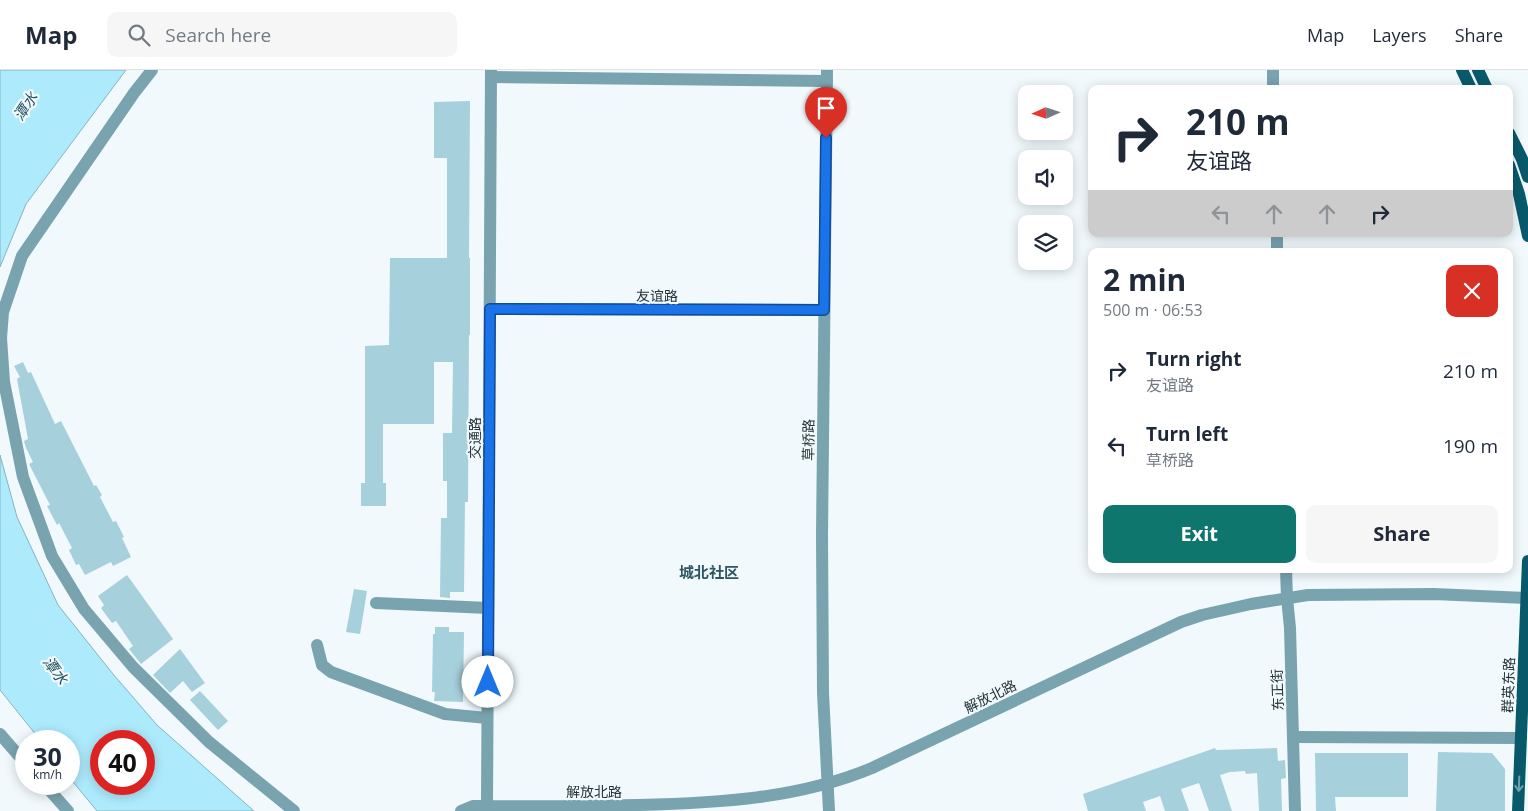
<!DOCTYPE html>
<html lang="en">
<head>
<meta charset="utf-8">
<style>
  :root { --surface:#fff; --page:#f6f6f7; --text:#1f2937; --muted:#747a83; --line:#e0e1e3; --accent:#0f766e }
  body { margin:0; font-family:"Open Sans","Noto Sans SC",sans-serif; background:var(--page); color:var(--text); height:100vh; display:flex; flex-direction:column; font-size:19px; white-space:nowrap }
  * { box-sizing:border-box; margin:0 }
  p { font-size:16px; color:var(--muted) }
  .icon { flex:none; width:28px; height:28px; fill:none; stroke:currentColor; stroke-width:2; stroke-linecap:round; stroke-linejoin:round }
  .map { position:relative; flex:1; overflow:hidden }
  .details { position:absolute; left:1088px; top:178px; width:425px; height:325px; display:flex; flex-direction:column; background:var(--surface); border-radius:10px; box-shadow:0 2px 12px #0003 }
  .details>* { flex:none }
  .hud { position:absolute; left:1088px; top:15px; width:425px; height:152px; border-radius:10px; box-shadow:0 2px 12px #0003; background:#fff; color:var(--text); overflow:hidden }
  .needle { width:32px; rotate:267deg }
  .tools { position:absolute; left:1018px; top:15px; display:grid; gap:10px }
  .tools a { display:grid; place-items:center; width:55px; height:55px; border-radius:10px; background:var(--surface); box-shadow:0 2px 12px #0003; font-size:25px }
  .speed { position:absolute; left:15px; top:660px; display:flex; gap:10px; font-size:25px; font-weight:700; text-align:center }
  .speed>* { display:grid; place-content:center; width:65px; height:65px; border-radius:50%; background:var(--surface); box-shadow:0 2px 12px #0003; line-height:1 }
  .speed small { font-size:12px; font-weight:400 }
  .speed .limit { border:8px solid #d22; background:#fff; color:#111 }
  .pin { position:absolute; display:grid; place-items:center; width:42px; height:42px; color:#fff; margin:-51px -21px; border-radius:50% 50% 50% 0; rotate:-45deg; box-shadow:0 0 5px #0007 }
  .pin .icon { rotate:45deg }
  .me { position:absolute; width:55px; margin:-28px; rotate:0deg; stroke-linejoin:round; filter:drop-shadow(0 0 4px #0008) }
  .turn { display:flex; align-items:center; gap:18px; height:105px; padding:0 15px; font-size:22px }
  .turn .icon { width:65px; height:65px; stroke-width:2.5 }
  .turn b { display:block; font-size:35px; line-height:42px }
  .lanes { display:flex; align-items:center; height:48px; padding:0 15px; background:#0003; justify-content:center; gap:25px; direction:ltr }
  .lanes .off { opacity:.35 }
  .round { display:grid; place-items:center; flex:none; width:52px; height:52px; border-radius:10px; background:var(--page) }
  .summary { display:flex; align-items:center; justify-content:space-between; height:85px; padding:0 15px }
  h1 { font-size:30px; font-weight:700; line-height:38px }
  .primary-button { display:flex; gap:10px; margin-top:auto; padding:10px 15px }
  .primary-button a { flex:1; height:58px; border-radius:10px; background:var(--accent); color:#fff; font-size:20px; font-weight:700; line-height:58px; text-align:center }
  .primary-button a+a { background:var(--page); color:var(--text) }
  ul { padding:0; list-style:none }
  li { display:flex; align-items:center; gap:15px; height:75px; padding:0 15px }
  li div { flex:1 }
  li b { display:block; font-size:19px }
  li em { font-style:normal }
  header { display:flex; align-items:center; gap:30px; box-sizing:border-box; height:70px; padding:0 25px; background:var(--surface); border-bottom:1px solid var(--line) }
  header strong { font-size:24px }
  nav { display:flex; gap:28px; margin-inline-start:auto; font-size:18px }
  .search { width:350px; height:45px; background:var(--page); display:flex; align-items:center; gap:12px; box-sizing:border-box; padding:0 18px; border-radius:10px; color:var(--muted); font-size:19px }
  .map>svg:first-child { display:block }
  .water { fill:#adebfc; stroke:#84b4c2; fill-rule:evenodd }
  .building { fill:#a6d0dc }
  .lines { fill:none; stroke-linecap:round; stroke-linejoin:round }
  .minor { stroke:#78a3af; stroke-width:12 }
  .major { stroke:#085a6b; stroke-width:12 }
  .oneway { stroke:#71a2ac }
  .route-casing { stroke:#114b97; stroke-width:12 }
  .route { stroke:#1a73e8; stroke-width:9 }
  .labels { text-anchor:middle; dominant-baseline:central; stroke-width:4.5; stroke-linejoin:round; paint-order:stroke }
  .street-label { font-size:14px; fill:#243439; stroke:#f1f9fc }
  .water-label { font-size:15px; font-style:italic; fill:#235460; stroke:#f1f9fc }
  .neighbourhood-label { font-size:15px; font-weight:bold; fill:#2f5660; stroke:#f1f9fc }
</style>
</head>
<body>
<header>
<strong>Map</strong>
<div class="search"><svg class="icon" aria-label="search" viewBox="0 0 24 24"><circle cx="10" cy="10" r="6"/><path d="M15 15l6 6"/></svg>Search here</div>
<nav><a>Map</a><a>Layers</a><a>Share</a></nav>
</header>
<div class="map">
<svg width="1528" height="741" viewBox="0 0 1528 741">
  <rect width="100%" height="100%" fill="#f1f9fc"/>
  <g class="water">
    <polygon points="0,0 126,0 26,134 0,197"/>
    <path d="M0,385L17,447L58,535L113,604L157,655L254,741H97L69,707V671H41L0,620ZM101,671H144V714H101Z"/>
  </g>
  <g class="building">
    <polygon points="470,31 469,188 470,188 470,265 469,265 468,432 465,432 464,522 450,522 450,528 440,527 441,448 447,448 447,411 443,411 443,363 452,363 453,292 434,292 434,354 383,354 383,413 386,413 386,436 361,436 361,413 365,413 365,276 389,275 390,188 447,188 447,88 434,88 434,32"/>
    <polygon points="23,292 28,303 31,302 55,354 61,351 94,416 96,415 102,425 100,427 113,452 116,451 124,467 122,468 131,487 113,496 111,492 85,505 79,494 76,495 69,480 72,478 59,453 57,455 47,436 50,435 29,394 33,392 26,378 24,371 28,369 17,309 20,307 14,296"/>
    <polygon points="127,505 173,569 141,594 129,579 133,576 116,551 112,553 101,538 104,535 98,526"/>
    <polygon points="354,519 367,521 360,564 346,562"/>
    <polygon points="435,557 449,557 449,562 464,562 463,632 434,631 435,622 432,622 433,564 435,564"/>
    <polygon points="180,579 205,613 192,622 183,611 170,623 153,605"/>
    <polygon points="200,621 228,651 218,660 190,630"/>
    <polygon points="1215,678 1216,680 1277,678 1278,691 1285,690 1286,708 1281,709 1282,741 1259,741 1257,703 1246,704 1245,701 1230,702 1220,705 1232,741 1209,741 1199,713 1181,719 1189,741 1165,741 1160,726 1143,732 1146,741 1088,741 1083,724"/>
    <polygon points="1438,682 1492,683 1505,699 1505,741 1436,741"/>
    <polygon points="1315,683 1408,683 1408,727 1335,727 1336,741 1316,741"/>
  </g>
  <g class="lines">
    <g class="minor">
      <polyline points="152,0 134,23 22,186 3,242 1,268 4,312 23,407 52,486 84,539 133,597 209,672 294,741"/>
      <polyline points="827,0 822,465 823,623 829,741"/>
      <polyline points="1273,0 1273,19"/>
      <polyline points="491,7 827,11"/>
      <polyline points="1277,164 1277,181"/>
      <polyline points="490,239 824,240"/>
      <polyline points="1286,499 1287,528 1290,558 1295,741"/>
      <polyline points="376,533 488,538"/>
      <polyline points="317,575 322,595 331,602 445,644 487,648"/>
      <polyline points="0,664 26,694"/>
      <polyline points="1294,667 1521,668"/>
      <polyline points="44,714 68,741"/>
      <polyline points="487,736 491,0"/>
      <path d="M461,741L473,736H482C534,737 586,736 638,735C717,733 798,729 872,698L1181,552L1202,545L1251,534L1308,525L1434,524L1528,528"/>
    </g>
    <g class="major">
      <polyline points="1462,0 1471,19"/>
      <polyline points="1478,0 1487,19"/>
      <polyline points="1509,63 1522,89 1528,107"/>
      <polyline points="1509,95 1519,124 1528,166"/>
      <polyline points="1518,741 1528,491"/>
    </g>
  </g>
  <defs><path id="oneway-shaft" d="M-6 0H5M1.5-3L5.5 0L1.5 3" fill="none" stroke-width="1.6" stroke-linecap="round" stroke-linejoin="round" transform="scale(1.25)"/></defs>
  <use class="oneway" href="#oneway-shaft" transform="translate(1519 714) rotate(92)"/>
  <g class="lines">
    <defs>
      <polyline id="route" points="488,612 490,239 824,240 826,68"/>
    </defs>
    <use href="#route" class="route-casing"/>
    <use href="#route" class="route"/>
  </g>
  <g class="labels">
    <g class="street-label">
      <text x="657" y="225">友谊路</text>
      <text transform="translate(474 368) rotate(-90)">交通路</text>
      <text transform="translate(808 370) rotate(-89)">草桥路</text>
      <text transform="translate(1508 615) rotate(-88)">群英东路</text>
      <text transform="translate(1277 620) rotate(-92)">东正街</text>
      <text transform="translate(990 626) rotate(-26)">解放北路</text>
      <text x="594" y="721">解放北路</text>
    </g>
    <g class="water-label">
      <text transform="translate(25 36) rotate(-56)">潭水</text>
      <text transform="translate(56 600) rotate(54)">潭水</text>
    </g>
    <g class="neighbourhood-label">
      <text x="709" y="502">城北社区</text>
    </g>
  </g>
</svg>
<div class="tools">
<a><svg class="needle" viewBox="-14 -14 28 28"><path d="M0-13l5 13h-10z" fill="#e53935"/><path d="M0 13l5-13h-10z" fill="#747a83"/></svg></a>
<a><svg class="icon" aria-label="sound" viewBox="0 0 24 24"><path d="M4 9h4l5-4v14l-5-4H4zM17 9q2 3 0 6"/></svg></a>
<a><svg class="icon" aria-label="layers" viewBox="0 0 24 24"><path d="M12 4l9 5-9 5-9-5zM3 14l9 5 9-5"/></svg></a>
</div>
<div class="speed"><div>30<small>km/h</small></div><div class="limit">40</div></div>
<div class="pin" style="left:826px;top:68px;background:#d93025"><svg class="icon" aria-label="arrive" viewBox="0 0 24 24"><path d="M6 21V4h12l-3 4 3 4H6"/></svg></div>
<svg class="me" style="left:488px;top:612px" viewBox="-20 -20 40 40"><circle r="19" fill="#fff"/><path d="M0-13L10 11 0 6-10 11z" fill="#1a73e8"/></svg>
<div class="hud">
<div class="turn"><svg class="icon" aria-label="right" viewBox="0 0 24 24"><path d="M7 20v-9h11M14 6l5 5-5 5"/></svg><div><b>210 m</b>友谊路</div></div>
<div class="lanes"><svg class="icon off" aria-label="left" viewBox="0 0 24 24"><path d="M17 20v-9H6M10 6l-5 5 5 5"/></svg><svg class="icon off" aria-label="ahead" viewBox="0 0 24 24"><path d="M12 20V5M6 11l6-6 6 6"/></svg><svg class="icon off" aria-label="ahead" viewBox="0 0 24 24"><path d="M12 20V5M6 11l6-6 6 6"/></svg><svg class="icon" aria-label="right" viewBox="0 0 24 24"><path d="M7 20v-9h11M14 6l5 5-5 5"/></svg></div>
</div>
<section class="details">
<div class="summary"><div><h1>2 min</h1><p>500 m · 06:53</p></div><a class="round" style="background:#d93025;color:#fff"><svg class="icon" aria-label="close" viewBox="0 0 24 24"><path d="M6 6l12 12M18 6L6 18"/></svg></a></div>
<ul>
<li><svg class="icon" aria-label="right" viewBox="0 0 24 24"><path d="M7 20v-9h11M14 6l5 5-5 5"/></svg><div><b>Turn right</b><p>友谊路</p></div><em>210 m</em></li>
<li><svg class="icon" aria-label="left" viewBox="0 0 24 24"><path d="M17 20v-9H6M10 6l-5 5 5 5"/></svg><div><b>Turn left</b><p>草桥路</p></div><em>190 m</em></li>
</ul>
<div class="primary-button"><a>Exit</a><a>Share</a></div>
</section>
</div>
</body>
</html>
